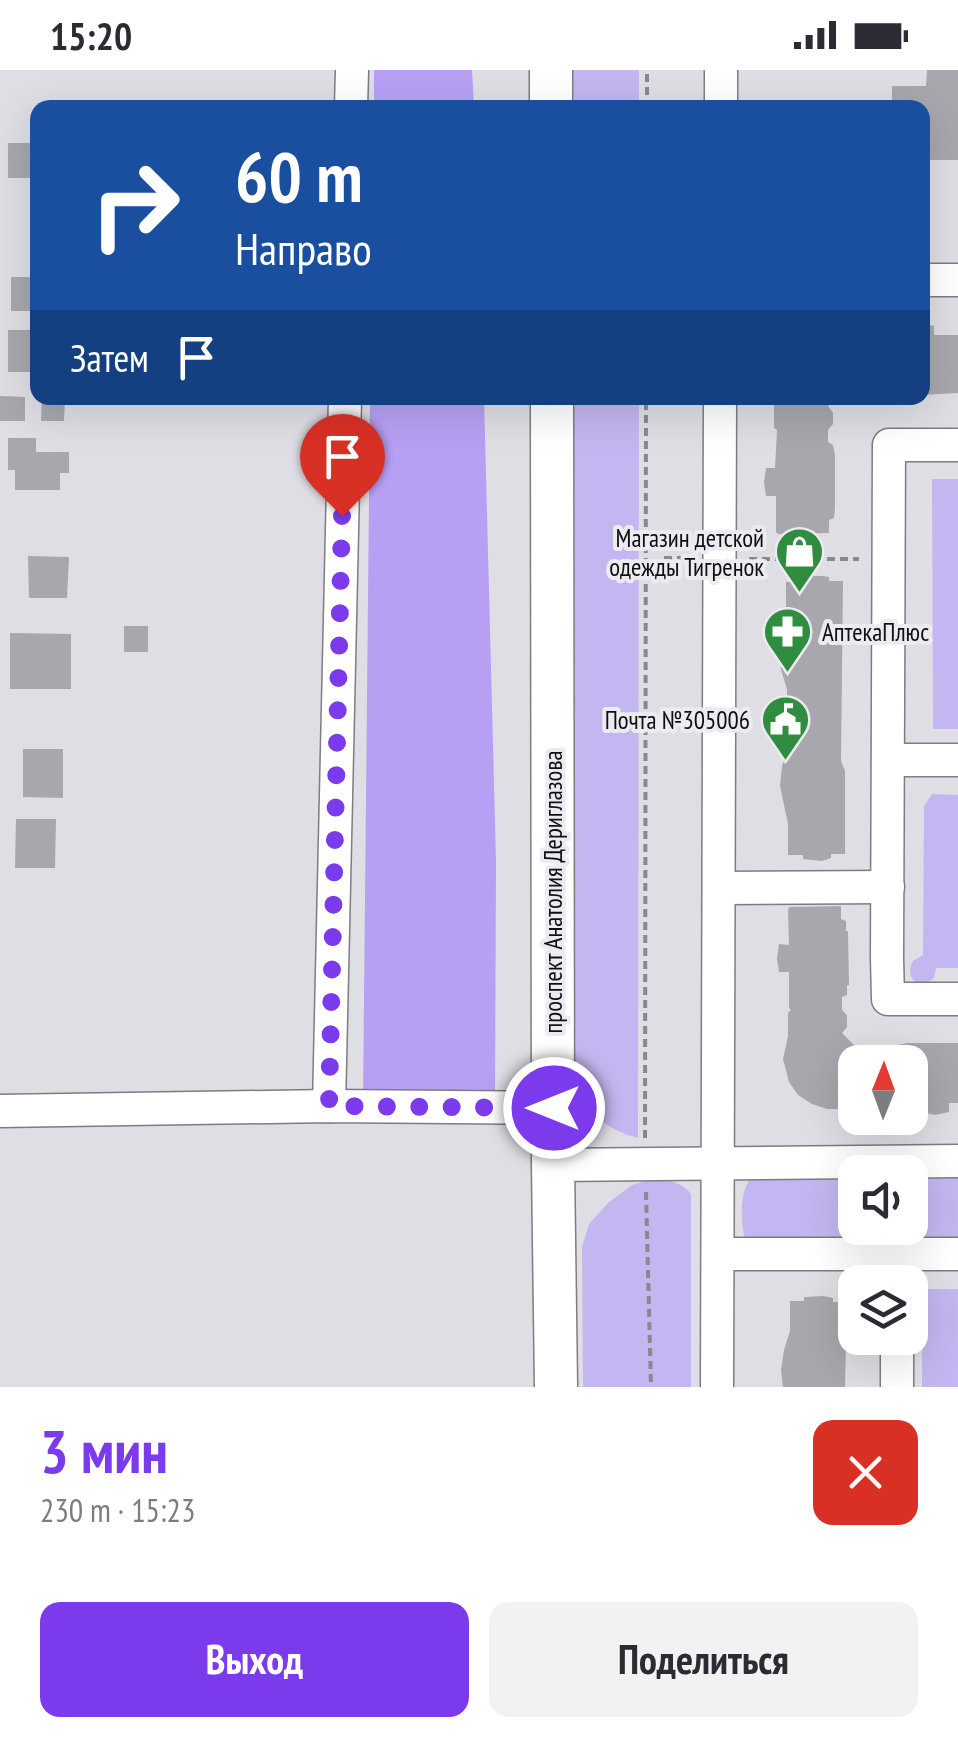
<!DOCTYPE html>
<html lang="ru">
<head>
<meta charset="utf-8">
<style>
  :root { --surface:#fff; --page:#f2f2f3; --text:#2b2b33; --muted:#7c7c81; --accent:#7c3aed }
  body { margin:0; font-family:"PT Sans Narrow",sans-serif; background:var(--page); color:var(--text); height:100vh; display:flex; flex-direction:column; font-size:38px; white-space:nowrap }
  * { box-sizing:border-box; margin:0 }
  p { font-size:32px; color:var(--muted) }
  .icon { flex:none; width:55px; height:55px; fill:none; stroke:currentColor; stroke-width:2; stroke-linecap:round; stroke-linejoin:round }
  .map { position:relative; height:1317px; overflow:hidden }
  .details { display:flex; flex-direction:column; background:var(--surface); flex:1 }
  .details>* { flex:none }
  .banner { position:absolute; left:30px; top:30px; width:900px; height:305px; border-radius:20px; box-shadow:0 10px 40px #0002; background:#1a4fa0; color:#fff; overflow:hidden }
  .needle { width:65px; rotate:1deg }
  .fabs { position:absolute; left:838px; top:975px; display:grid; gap:20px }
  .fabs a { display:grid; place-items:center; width:90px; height:90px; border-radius:20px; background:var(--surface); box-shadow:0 10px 40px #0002; font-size:50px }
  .pin { position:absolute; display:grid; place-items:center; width:85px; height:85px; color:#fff; margin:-102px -42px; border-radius:50% 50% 50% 0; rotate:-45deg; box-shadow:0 0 10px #0007 }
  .pin .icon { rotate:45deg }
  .me { position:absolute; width:110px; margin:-55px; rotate:270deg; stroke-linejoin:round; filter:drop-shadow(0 0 8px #0008) }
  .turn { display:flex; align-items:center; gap:35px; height:210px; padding:0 40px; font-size:45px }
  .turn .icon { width:130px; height:130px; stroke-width:2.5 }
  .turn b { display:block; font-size:70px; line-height:85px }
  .then { display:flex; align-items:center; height:95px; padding:0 40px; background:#0003; gap:20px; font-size:38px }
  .round { display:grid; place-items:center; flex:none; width:105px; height:105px; border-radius:20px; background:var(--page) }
  .summary { display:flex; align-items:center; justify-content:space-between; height:170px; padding:0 40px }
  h1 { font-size:60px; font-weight:700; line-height:75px; color:var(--accent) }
  .primary-button { display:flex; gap:20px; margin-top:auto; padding:20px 40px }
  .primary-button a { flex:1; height:115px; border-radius:20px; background:var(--accent); color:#fff; font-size:40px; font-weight:700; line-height:115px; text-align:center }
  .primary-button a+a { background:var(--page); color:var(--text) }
  .status { display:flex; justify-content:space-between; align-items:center; height:70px; padding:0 50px; background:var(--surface); direction:ltr }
  .status svg { height:28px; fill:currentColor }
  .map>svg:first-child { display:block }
  .green { fill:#c4b6f0 }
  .forest { fill:#b7a0f4 }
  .building { fill:#a8a7ad }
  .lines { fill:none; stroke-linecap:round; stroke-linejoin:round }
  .minor-casing { stroke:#7d7c81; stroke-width:35 }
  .major-casing { stroke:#7d7c81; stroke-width:45 }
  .path { stroke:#89888d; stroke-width:4; stroke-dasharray:8 5; stroke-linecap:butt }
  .minor { stroke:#fff; stroke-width:32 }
  .major { stroke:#fff; stroke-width:42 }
  .route { stroke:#7c3aed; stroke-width:18; stroke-dasharray:0 32.4 }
  .labels { text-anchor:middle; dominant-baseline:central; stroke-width:8; stroke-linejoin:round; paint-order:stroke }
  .poi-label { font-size:25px; fill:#101012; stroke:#ecebf1; text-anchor:end }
  .street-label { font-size:25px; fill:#101012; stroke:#ecebf1 }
</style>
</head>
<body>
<div class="status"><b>15:20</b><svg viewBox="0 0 49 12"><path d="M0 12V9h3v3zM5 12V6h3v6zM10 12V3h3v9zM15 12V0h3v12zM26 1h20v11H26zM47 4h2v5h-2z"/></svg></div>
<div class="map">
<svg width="958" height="1317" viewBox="0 0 958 1317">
  <rect width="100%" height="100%" fill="#dfdee4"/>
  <g class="green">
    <rect x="567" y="0" width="72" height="37"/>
    <path d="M568,328H639L638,1068C606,1060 585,1041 574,1010Z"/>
    <polygon points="932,409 958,409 958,659 933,659"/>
    <path d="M932,724L958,725V898H936L934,908C918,920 904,908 913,891L923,885L924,736Z"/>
    <path d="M855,1104V1158H910V1104L958,1105V1175L749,1170L744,1166C741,1148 739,1121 752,1107Z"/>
    <path d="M649,1110C666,1110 680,1110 691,1124V1317H583L582,1177L589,1154L608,1133L632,1115Z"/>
    <polygon points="917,1219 958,1219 958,1317 922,1317 922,1262 910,1253 910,1222"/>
  </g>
  <g class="forest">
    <polygon points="374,0 472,0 474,37 374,37"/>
    <polygon points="370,328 484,328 496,791 495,1029 363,1028"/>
  </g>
  <g class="building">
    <polygon points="927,0 958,0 958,90 926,90 926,66 922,66 922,38 892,38 892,16 926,16"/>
    <rect x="8" y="73" width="30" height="35"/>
    <rect x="11" y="207" width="27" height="34"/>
    <polygon points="922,253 934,256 934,265 958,265 958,323 922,325"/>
    <rect x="8" y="260" width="30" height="42"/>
    <polygon points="0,326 25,327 25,351 0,351"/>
    <polygon points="42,328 65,328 64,351 41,351"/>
    <polygon points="771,328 836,328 828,336 833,343 833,354 828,360 828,372 833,375 835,385 835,438 834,448 829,450 829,463 778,464 776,462 776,426 766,426 764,412 766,398 775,398 777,360 774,358 774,334"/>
    <polygon points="8,368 36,368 36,382 69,382 69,403 60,403 60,420 15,420 15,400 8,400"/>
    <polygon points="28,486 69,487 67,528 29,528"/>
    <polygon points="808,506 822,506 829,507 829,511 843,511 841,691 845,701 845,784 831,784 831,788 822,791 803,789 803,785 788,785 788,754 780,716 782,696 788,678 787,619 781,600 779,580 786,542 786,512 800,512 800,508"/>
    <rect x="124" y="556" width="24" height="26"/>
    <polygon points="10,563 71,564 71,619 10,619"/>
    <polygon points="23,679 63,679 63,728 23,727"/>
    <polygon points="16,749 56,749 55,798 15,798"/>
    <polygon points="841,836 841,849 846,851 846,861 848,861 849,915 847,915 847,925 842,927 842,940 847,945 847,957 842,963 860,981 866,975 878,975 883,980 896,980 898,975 908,973 958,973 958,1033 949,1033 949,1042 935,1045 926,1043 921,1042 921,1033 910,1033 910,992 855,992 855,1035 843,1039 827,1039 812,1034 798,1025 789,1012 783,989 788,966 788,943 791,940 789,938 789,902 779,902 777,889 779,874 789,875 788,839 790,837"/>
    <polygon points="823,1226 833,1228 833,1232 847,1232 845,1317 783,1317 781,1300 784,1280 790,1261 790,1231 804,1231 804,1227"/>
  </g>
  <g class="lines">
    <defs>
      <g id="minor">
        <polyline points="351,38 352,0"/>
        <polyline points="721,38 721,0"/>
        <polyline points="922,210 958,210"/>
        <polyline points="958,375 889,375 887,888 888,929 958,929"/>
        <polyline points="888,690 958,690"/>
        <polyline points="719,818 888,817"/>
        <polyline points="329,1036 345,328"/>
        <polyline points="0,1041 329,1036 553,1038"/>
        <polyline points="553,1095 958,1091"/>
        <polyline points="718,1184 958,1184"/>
        <polyline points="717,1317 720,328"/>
        <polyline points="897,1317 897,1268"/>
      </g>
      <g id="major">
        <polyline points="551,0 551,38"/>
        <polyline points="552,328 553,1095 556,1317"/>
      </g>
    </defs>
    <use href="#minor" class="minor-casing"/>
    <use href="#major" class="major-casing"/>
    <g class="path">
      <polyline points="647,38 647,0"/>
      <polyline points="664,488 694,488"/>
      <polyline points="749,489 859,489"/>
      <polyline points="645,1068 646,328"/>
      <polyline points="646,1122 651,1317"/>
    </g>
    <use href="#minor" class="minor"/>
    <use href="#major" class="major"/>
  </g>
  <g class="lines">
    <polyline class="route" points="342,446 329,1036 554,1038"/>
  </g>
  <defs>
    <symbol id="shop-pin" viewBox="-11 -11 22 30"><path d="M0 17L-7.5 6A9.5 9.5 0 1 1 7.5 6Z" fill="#308c3e" stroke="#ecebf1"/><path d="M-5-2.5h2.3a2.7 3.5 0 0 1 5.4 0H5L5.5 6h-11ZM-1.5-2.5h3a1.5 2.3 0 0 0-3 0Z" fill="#fff"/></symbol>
    <symbol id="pharmacy-pin" viewBox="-11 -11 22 30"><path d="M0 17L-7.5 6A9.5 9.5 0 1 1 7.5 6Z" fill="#308c3e" stroke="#ecebf1"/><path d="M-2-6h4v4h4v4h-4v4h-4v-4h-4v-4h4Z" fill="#fff"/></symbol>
    <symbol id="civic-pin" viewBox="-11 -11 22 30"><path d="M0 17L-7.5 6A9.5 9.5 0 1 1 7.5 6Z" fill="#308c3e" stroke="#ecebf1"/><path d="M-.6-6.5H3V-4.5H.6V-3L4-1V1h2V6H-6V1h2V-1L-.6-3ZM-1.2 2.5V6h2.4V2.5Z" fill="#fff"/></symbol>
  </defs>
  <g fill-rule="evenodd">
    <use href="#shop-pin" x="772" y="454" width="55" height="75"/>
    <use href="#pharmacy-pin" x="760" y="534" width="55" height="75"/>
    <use href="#civic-pin" x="758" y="622" width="55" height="75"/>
  </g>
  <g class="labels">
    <g class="poi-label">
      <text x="764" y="468">Магазин детской<tspan x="764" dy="29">одежды Тигренок</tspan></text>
      <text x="822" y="562" text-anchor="start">АптекаПлюс</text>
      <text x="750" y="650">Почта №305006</text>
    </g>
    <g class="street-label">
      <text transform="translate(553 822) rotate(-90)">проспект Анатолия Дериглазова</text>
    </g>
  </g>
</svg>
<div class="fabs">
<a><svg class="needle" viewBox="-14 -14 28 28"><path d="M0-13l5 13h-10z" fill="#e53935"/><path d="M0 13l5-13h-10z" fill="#7c7c81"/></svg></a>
<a><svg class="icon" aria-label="sound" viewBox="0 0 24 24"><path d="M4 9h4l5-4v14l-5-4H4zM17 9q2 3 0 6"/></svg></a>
<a><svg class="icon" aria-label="layers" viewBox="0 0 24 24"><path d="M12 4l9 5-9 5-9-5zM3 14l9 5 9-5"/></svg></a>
</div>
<div class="pin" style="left:342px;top:446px;background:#d93025"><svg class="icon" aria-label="arrive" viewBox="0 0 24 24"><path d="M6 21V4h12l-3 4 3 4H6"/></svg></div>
<svg class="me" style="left:554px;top:1038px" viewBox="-20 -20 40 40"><circle r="17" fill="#7c3aed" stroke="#fff" stroke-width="3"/><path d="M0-11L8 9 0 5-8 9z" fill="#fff"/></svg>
<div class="banner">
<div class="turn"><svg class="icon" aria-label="right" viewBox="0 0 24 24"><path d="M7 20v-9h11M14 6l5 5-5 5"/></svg><div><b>60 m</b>Направо</div></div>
<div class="then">Затем<svg class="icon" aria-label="arrive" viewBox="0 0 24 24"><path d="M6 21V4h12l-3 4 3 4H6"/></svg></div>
</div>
</div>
<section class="details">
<div class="summary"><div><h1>3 мин</h1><p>230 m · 15:23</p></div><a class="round" style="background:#d93025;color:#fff"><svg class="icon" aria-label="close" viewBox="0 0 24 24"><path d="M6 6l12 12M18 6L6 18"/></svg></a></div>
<div class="primary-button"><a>Выход</a><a>Поделиться</a></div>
</section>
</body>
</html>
